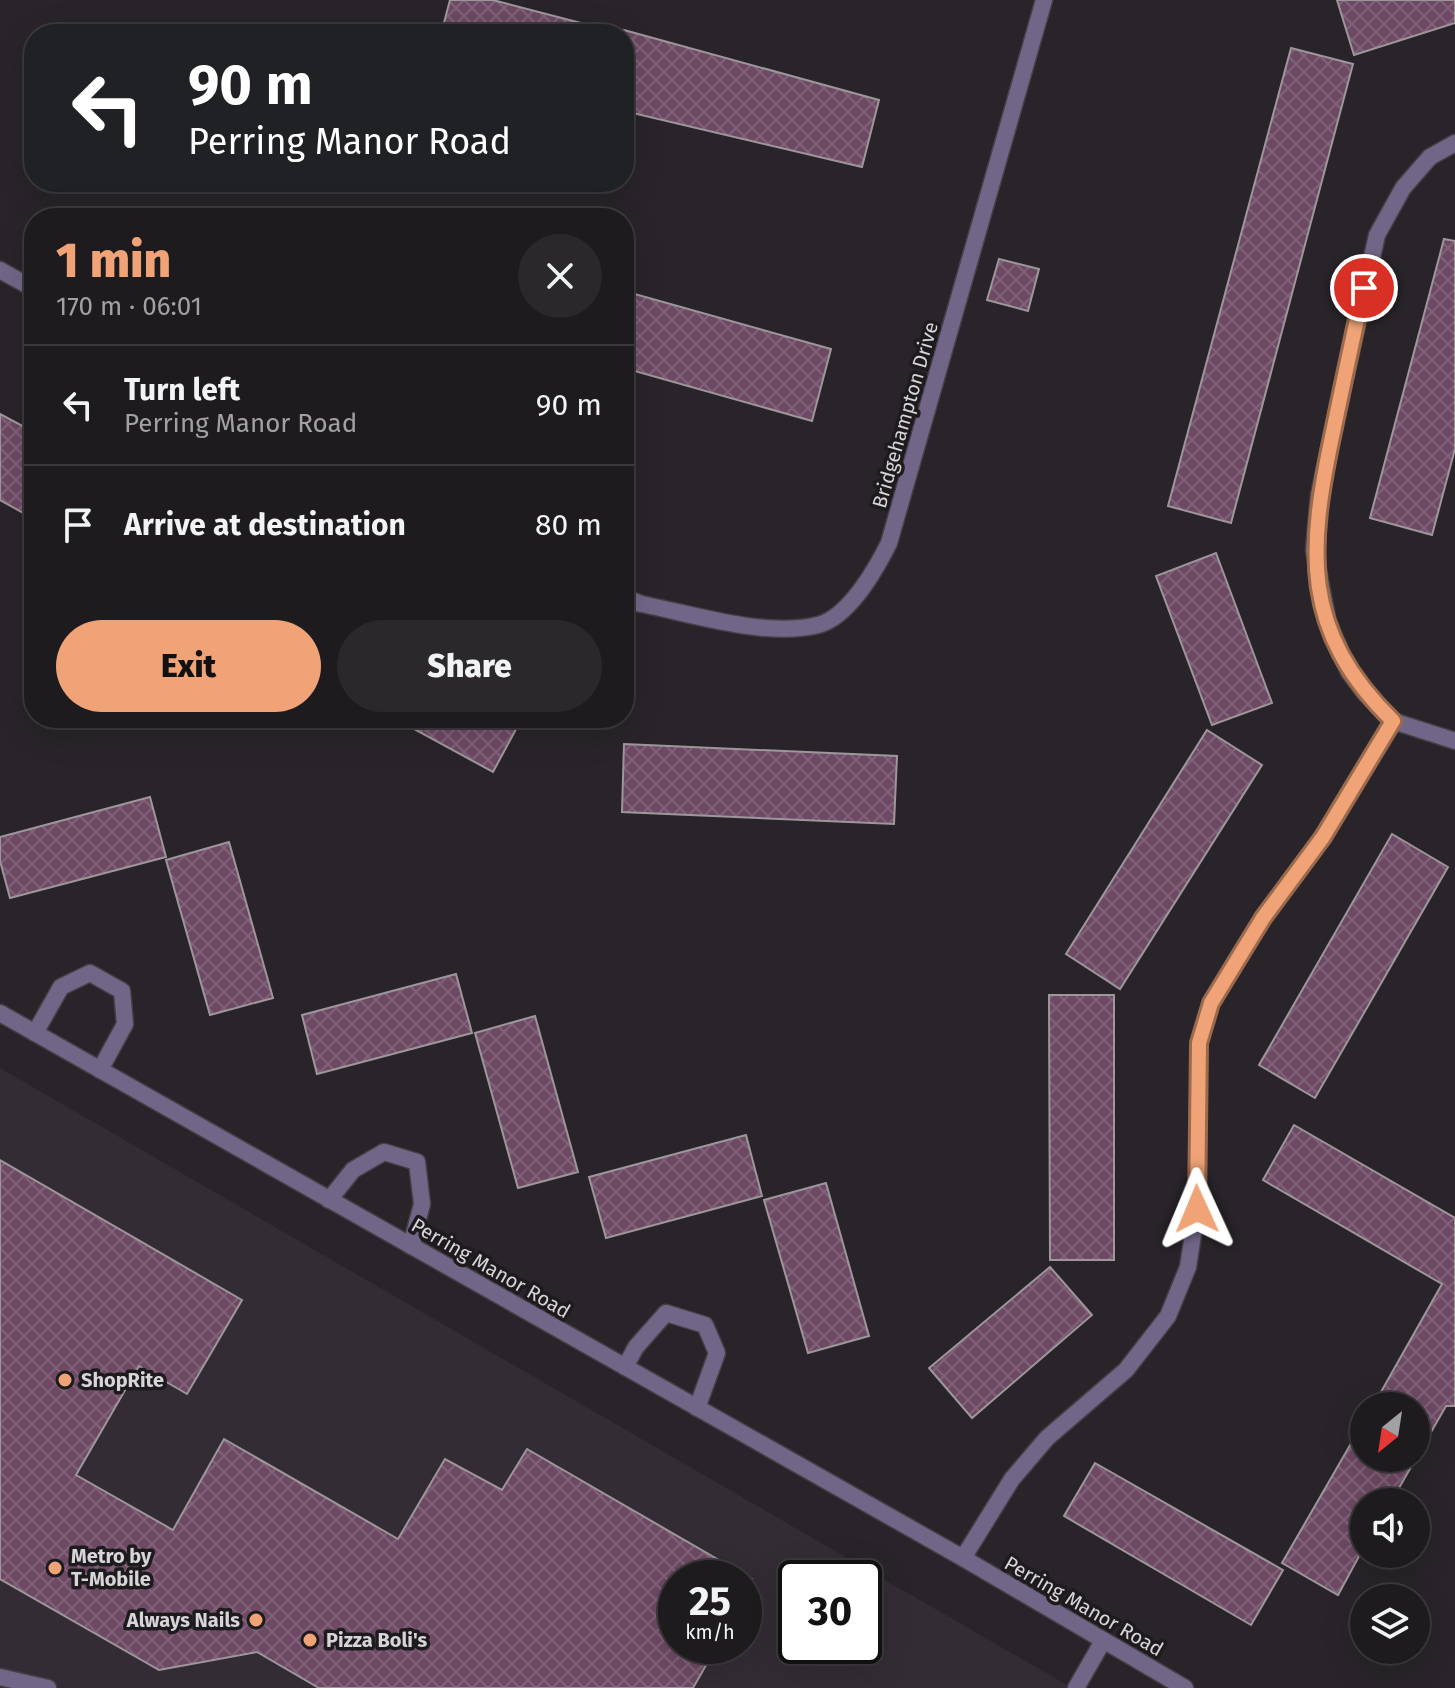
<!DOCTYPE html>
<html lang="en">
<head>
<meta charset="utf-8">
<style>
  :root { --surface:#1e1b1f; --page:#2b282c; --text:#f1f3f6; --muted:#a1a1a4; --line:#3c393d; --accent:#efa376 }
  body { margin:0; font-family:"Fira Sans",sans-serif; background:var(--page); color:var(--text); height:100vh; display:flex; flex-direction:column; font-size:30px; white-space:nowrap }
  * { box-sizing:border-box; margin:0 }
  p { font-size:26px; color:var(--muted) }
  .icon { flex:none; width:44px; height:44px; fill:none; stroke:currentColor; stroke-width:2; stroke-linecap:round; stroke-linejoin:round }
  .map { position:relative; flex:1; overflow:hidden }
  .panel { position:absolute; left:24px; top:208px; width:610px; height:520px; display:flex; flex-direction:column; background:var(--surface); border-radius:32px; box-shadow:0 8px 32px #0002,0 0 0 2px var(--line) }
  .panel>* { flex:none }
  .guide { position:absolute; left:24px; top:24px; width:610px; height:168px; border-radius:32px; box-shadow:0 8px 32px #0002,0 0 0 2px var(--line); background:#202124; color:#fff; overflow:hidden }
  .needle { width:52px; rotate:210deg }
  .controls { position:absolute; left:1350px; top:1392px; display:grid; gap:16px }
  .controls a { display:grid; place-items:center; width:80px; height:80px; border-radius:50%; background:var(--surface); box-shadow:0 8px 32px #0002,0 0 0 2px var(--line); font-size:40px }
  .speed { position:absolute; left:658px; top:1560px; display:flex; gap:16px; font-size:40px; font-weight:700; text-align:center }
  .speed>* { display:grid; place-content:center; width:104px; height:104px; border-radius:50%; background:var(--surface); box-shadow:0 8px 32px #0002,0 0 0 2px var(--line); line-height:1 }
  .speed small { font-size:20px; font-weight:400 }
  .speed .limit { border:4px solid #111; border-radius:12px; background:#fff; color:#111 }
  .pin { position:absolute; display:grid; place-items:center; width:68px; height:68px; color:#fff; margin:-34px; border:4px solid #fff; border-radius:50%; box-shadow:0 2px 8px #0007 }
  .me { position:absolute; width:88px; margin:-44px; rotate:359deg; stroke-linejoin:round; filter:drop-shadow(0 0 6px #0008) }
  .turn { display:flex; align-items:center; gap:28px; height:168px; padding:0 32px; font-size:36px }
  .turn .icon { width:104px; height:104px; stroke-width:2.5 }
  .turn b { display:block; font-size:56px; line-height:68px }
  .round { display:grid; place-items:center; flex:none; width:84px; height:84px; border-radius:42px; background:var(--page) }
  .headline { display:flex; align-items:center; justify-content:space-between; height:136px; padding:0 32px }
  h1 { font-size:48px; font-weight:800; line-height:60px; color:var(--accent) }
  .cta { display:flex; gap:16px; margin-top:auto; padding:16px 32px }
  .cta a { flex:1; height:92px; border-radius:48px; background:var(--accent); color:#111; font-size:32px; font-weight:800; line-height:92px; text-align:center }
  .cta a+a { background:var(--page); color:var(--text) }
  ul { padding:0; list-style:none }
  li { display:flex; align-items:center; gap:24px; height:120px; padding:0 32px; border-top:2px solid var(--line) }
  li div { flex:1 }
  li b { display:block; font-size:30px }
  li em { font-style:normal }
  .map>svg:first-child { display:block }
  .built { fill:#332c35; fill-rule:evenodd }
  .building { fill:url(#building-cross-hatch); stroke:#9d979b; stroke-width:2 }
  .lines { fill:none; stroke-linecap:round; stroke-linejoin:round }
  .lane-casing { stroke:#444045; stroke-width:19 }
  .street-casing { stroke:#444045; stroke-width:19 }
  .lane { stroke:#726688; stroke-width:16 }
  .street { stroke:#726688; stroke-width:16 }
  .route-casing { stroke:#9b6a4d; stroke-width:20 }
  .route { stroke:#efa376; stroke-width:14 }
  .poi-dot { fill:#efa376; stroke:#1e1b1f; stroke-width:3 }
  .labels { text-anchor:middle; dominant-baseline:central; stroke-width:7; stroke-linejoin:round; paint-order:stroke }
  .street-label { font-size:20px; fill:#d7d5d8; stroke:#1e1b1f }
  .poi-label { font-size:20px; font-weight:bold; fill:#d7d5d8; stroke:#1e1b1f; text-anchor:start }
</style>
</head>
<body>
<div class="map">
<svg width="1455" height="1688" viewBox="0 0 1455 1688">
  <defs>
    <pattern id="building-cross-hatch" width="8" height="8" patternUnits="userSpaceOnUse" patternTransform="scale(2)"><rect width="8" height="8" fill="#6d4963"/><path d="M0 0l8 8M0 8l8-8" fill="none" stroke="#816279"/></pattern>
  </defs>
  <rect width="100%" height="100%" fill="#282429"/>
  <path class="built" d="M0,1068L1072,1688H0ZM676,1578H744V1646H676ZM796,1578H864V1646H796Z"/>
  <g class="building">
    <polygon points="450,0 493,0 581,23 579,34 441,34"/>
    <polygon points="1337,0 1455,0 1455,23 1354,55"/>
    <polygon points="624,30 879,100 862,167 624,111"/>
    <polygon points="1291,48 1353,64 1231,523 1168,506"/>
    <polygon points="1444,239 1455,241 1455,449 1432,535 1370,518"/>
    <polygon points="999,259 1039,269 1028,311 987,300"/>
    <polygon points="624,291 831,349 812,421 624,368"/>
    <polygon points="0,414 34,432 34,519 0,500"/>
    <polygon points="1216,553 1272,703 1212,725 1156,576"/>
    <polygon points="394,718 522,718 493,772"/>
    <polygon points="1207,730 1262,765 1120,989 1066,954"/>
    <polygon points="624,744 897,756 894,824 622,812"/>
    <polygon points="150,797 166,857 10,898 0,861 0,837"/>
    <polygon points="1392,834 1448,867 1315,1098 1259,1065"/>
    <polygon points="229,842 273,998 210,1015 166,860"/>
    <polygon points="456,974 472,1033 317,1074 302,1015"/>
    <polygon points="1049,995 1114,995 1114,1260 1050,1260"/>
    <polygon points="535,1016 578,1172 518,1188 475,1033"/>
    <polygon points="1294,1125 1455,1218 1455,1406 1446,1406 1391,1502 1364,1502 1364,1547 1338,1595 1282,1563 1364,1421 1364,1458 1416,1458 1416,1406 1373,1406 1442,1284 1263,1180"/>
    <polygon points="746,1135 762,1196 606,1238 589,1177"/>
    <polygon points="0,1160 242,1300 187,1394 139,1366 76,1475 173,1530 224,1439 398,1539 445,1459 502,1490 527,1449 750,1578 676,1578 676,1646 717,1646 693,1688 319,1688 257,1652 159,1670 0,1579"/>
    <polygon points="826,1183 869,1336 808,1353 764,1200"/>
    <polygon points="1050,1267 1092,1315 972,1418 929,1368"/>
    <polygon points="1095,1463 1283,1570 1251,1625 1064,1516"/>
  </g>
  <g class="lines">
    <defs>
      <g id="lane">
        <polyline points="35,1033 61,987 90,973 122,991 125,1024 100,1070"/>
        <polyline points="329,1200 353,1170 384,1152 417,1162 422,1204 411,1246"/>
        <polyline points="625,1367 636,1347 666,1313 705,1325 717,1353 697,1408"/>
      </g>
      <g id="street">
        <polyline points="1455,143 1430,157 1403,188 1377,235 1319,495 1314,550 1328,622 1349,672 1365,693 1393,721 1455,741"/>
        <polyline points="0,270 34,289"/>
        <path d="M624,597L641,604C693,614 766,638 818,625C849,617 876,569 889,543L1044,0"/>
        <polyline points="0,1013 963,1558 1185,1688"/>
        <polyline points="963,1558 1012,1479 1047,1438 1126,1370 1168,1316 1188,1267 1197,1209 1199,1043 1211,1003 1263,918 1323,837 1393,721"/>
        <polyline points="0,1677 48,1688"/>
        <polyline points="1076,1688 1103,1641"/>
      </g>
    </defs>
    <use href="#lane" class="lane-casing"/>
    <use href="#street" class="street-casing"/>
    <use href="#lane" class="lane"/>
    <use href="#street" class="street"/>
  </g>
  <g class="lines">
    <defs>
      <path id="route" d="M1197,1209L1199,1043L1211,1003L1263,918L1323,837L1393,721C1300,630 1308,549 1333,432C1343,384 1353,336 1364,288"/>
    </defs>
    <use href="#route" class="route-casing"/>
    <use href="#route" class="route"/>
  </g>
  <g class="poi-dot">
    <circle cx="65" cy="1380" r="8"/>
    <circle cx="55" cy="1568" r="8"/>
    <circle cx="256" cy="1620" r="8"/>
    <circle cx="310" cy="1640" r="8"/>
  </g>
  <g class="labels">
    <g class="street-label">
      <text transform="translate(905 415) rotate(-74)">Bridgehampton Drive</text>
      <text transform="translate(491 1268) rotate(30)">Perring Manor Road</text>
      <text transform="translate(1084 1606) rotate(30)">Perring Manor Road</text>
    </g>
    <g class="poi-label">
      <text x="81" y="1380">ShopRite</text>
      <text x="71" y="1556">Metro by<tspan x="71" dy="23">T-Mobile</tspan></text>
      <text x="240" y="1620" text-anchor="end">Always Nails</text>
      <text x="326" y="1640">Pizza Boli's</text>
    </g>
  </g>
</svg>
<div class="controls">
<a><svg class="needle" viewBox="-14 -14 28 28"><path d="M0-13l5 13h-10z" fill="#e53935"/><path d="M0 13l5-13h-10z" fill="#a1a1a4"/></svg></a>
<a><svg class="icon" aria-label="sound" viewBox="0 0 24 24"><path d="M4 9h4l5-4v14l-5-4H4zM17 9q2 3 0 6"/></svg></a>
<a><svg class="icon" aria-label="layers" viewBox="0 0 24 24"><path d="M12 4l9 5-9 5-9-5zM3 14l9 5 9-5"/></svg></a>
</div>
<div class="speed"><div>25<small>km/h</small></div><div class="limit">30</div></div>
<div class="pin" style="left:1364px;top:288px;background:#d93025"><svg class="icon" aria-label="arrive" viewBox="0 0 24 24"><path d="M6 21V4h12l-3 4 3 4H6"/></svg></div>
<svg class="me" style="left:1197px;top:1209px" viewBox="-20 -20 40 40"><path d="M0-17L14 15 0 8-14 15z" fill="#efa376" stroke="#fff" stroke-width="4"/></svg>
<div class="guide">
<div class="turn"><svg class="icon" aria-label="left" viewBox="0 0 24 24"><path d="M17 20v-9H6M10 6l-5 5 5 5"/></svg><div><b>90 m</b>Perring Manor Road</div></div>
</div>
<section class="panel">
<div class="headline"><div><h1>1 min</h1><p>170 m · 06:01</p></div><a class="round"><svg class="icon" aria-label="close" viewBox="0 0 24 24"><path d="M6 6l12 12M18 6L6 18"/></svg></a></div>
<ul>
<li><svg class="icon" aria-label="left" viewBox="0 0 24 24"><path d="M17 20v-9H6M10 6l-5 5 5 5"/></svg><div><b>Turn left</b><p>Perring Manor Road</p></div><em>90 m</em></li>
<li><svg class="icon" aria-label="arrive" viewBox="0 0 24 24"><path d="M6 21V4h12l-3 4 3 4H6"/></svg><div><b>Arrive at destination</b></div><em>80 m</em></li>
</ul>
<div class="cta"><a>Exit</a><a>Share</a></div>
</section>
</div>
</body>
</html>
